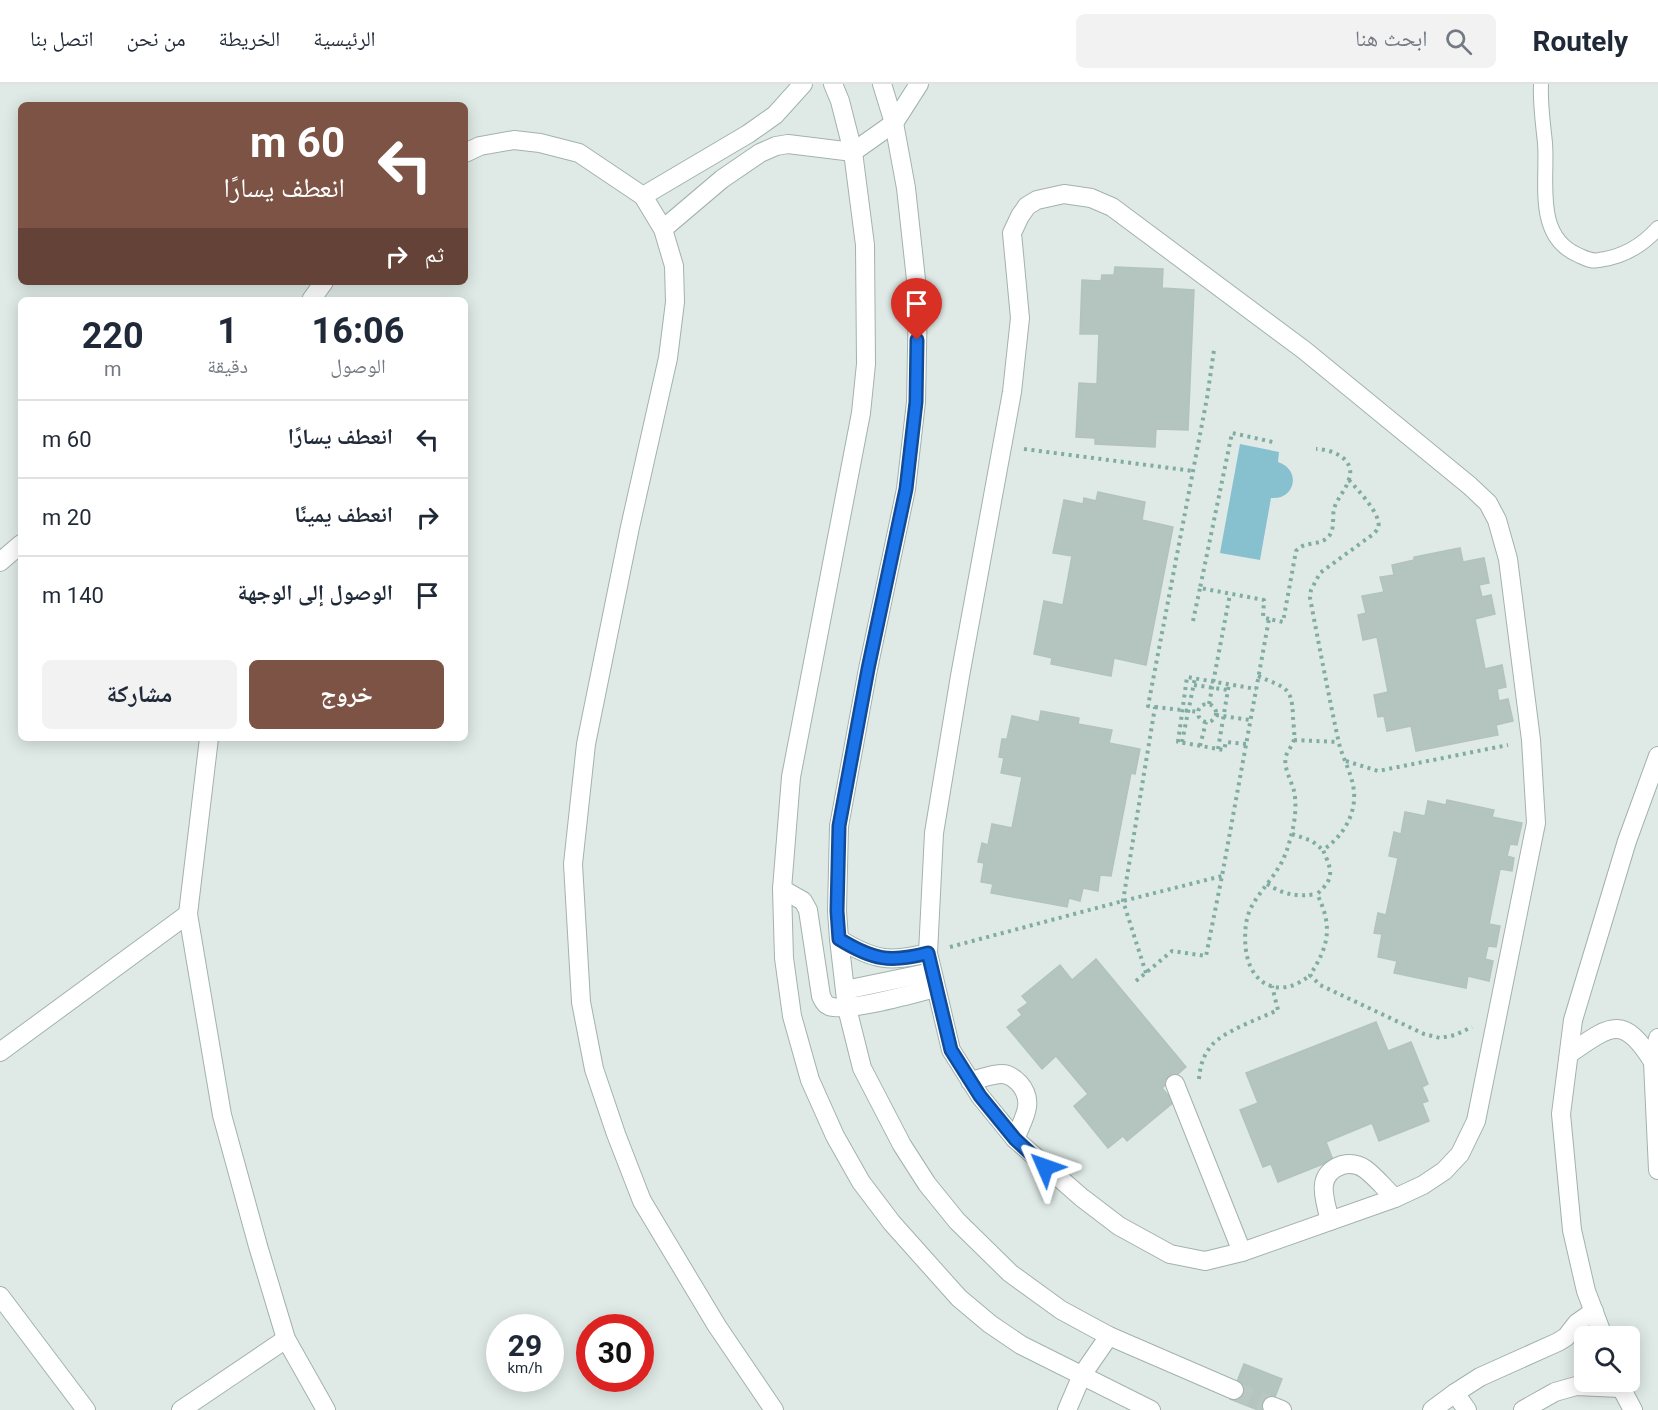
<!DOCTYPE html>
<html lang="ar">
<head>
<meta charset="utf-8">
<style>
  :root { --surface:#fff; --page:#f2f2f3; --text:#1f2937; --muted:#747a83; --line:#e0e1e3; --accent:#7d5345 }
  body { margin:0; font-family:Roboto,"Noto Naskh Arabic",sans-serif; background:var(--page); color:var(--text); direction:rtl; height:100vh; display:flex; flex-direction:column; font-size:22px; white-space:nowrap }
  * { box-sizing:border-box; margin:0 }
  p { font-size:20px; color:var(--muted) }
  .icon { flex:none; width:33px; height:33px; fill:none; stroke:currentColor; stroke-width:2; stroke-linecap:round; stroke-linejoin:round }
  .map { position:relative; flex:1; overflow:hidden; direction:ltr }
  .drawer { position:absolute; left:18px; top:213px; width:450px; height:444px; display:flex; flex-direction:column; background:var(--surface); border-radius:9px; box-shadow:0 3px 15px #0003; direction:rtl }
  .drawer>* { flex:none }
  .banner { position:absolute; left:18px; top:18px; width:450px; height:183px; border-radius:9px; box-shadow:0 3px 15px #0003; direction:rtl; background:#7d5345; color:#fff; overflow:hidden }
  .tools { position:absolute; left:1574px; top:1242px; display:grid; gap:12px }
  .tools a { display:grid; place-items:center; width:66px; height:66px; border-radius:9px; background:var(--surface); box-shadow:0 3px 15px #0003; font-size:30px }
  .speed { position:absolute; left:486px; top:1230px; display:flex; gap:12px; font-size:30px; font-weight:700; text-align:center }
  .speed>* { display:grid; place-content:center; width:78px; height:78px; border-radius:50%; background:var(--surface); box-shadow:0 3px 15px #0003; line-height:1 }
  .speed small { font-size:15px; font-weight:400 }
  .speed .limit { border:9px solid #d22; background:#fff; color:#111 }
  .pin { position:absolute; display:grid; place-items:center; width:51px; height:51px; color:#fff; margin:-62px -26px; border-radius:50% 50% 50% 0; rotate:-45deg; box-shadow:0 0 6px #0007 }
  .pin .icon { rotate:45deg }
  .me { position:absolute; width:66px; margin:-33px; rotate:313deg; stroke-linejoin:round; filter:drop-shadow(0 0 4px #0008) }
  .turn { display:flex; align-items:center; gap:21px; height:126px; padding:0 24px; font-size:27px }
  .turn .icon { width:78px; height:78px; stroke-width:2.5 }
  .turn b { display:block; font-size:42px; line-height:51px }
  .then { display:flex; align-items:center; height:57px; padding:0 24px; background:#0003; gap:12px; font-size:22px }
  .eta { display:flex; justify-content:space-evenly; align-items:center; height:102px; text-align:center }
  .eta b { font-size:36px; font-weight:700; line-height:42px }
  .primary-button { display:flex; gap:12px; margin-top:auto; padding:12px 24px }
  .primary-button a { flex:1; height:69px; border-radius:9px; background:var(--accent); color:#fff; font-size:24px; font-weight:700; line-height:69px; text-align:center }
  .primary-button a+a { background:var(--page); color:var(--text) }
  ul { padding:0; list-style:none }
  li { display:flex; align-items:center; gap:18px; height:78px; padding:0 24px; border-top:2px solid var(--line) }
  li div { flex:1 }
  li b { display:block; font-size:22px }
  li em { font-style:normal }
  header { display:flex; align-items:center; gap:36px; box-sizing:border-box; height:84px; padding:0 30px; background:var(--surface); border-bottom:2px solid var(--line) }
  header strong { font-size:28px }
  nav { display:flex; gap:33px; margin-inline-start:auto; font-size:21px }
  .search { width:420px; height:54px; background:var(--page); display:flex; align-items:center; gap:15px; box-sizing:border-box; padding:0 21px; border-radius:9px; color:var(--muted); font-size:22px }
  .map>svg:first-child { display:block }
  .water { fill:#87c0cf }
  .building { fill:#b4c5bf; stroke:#b2c3bd; stroke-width:1.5 }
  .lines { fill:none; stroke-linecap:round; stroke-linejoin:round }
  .minor-tunnel { stroke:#b9c7c2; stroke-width:18; stroke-dasharray:18 9; stroke-linecap:butt }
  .service-casing { stroke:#a2b2ad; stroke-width:16 }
  .minor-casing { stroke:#a2b2ad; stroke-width:20 }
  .path { stroke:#80ada2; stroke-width:4; stroke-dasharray:3 4.5; stroke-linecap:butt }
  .service { stroke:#fff; stroke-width:14 }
  .minor { stroke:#fff; stroke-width:18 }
  .route-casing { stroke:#114b97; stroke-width:15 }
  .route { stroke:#1a73e8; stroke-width:10 }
</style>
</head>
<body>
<header>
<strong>Routely</strong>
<div class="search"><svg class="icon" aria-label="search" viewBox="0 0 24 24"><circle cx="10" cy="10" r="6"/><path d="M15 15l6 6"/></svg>ابحث هنا</div>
<nav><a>الرئيسية</a><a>الخريطة</a><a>من نحن</a><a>اتصل بنا</a></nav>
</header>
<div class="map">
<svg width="1658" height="1326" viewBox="0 0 1658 1326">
  <rect width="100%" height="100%" fill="#dfeae6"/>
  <path class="water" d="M1240,360L1279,368L1278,378C1302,386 1295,416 1271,414L1260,476L1220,469Z"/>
  <g class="building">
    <polygon points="1115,183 1163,185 1162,204 1194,206 1188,346 1156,345 1155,363 1095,360 1095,354 1076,353 1079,299 1097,300 1099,250 1080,250 1082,196 1101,197 1102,191 1114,191"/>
    <polygon points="1098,408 1145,418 1142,436 1173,443 1146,581 1114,574 1111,592 1051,580 1052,574 1034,570 1044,517 1063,521 1072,472 1053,469 1064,416 1083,420 1084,414 1096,417"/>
    <polygon points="1460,464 1463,478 1484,474 1489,499 1479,501 1482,513 1491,511 1495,530 1475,535 1485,585 1502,581 1506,603 1497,605 1499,617 1508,615 1513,637 1496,641 1498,651 1416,667 1411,642 1387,647 1384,632 1378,633 1374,611 1388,608 1377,553 1363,556 1358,531 1366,529 1362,512 1384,508 1380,493 1394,491 1392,481 1414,476 1414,473"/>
    <polygon points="1041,627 1079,634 1078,640 1112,646 1109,659 1140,665 1135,690 1131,689 1111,792 1100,791 1098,807 1083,804 1080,817 1069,814 1067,823 991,809 993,800 981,798 984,779 978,778 982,759 988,761 992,740 1012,744 1022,693 1001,689 1004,674 999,673 1002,655 1007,655 1012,632 1039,638"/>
    <polygon points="1447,716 1494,726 1492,733 1522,739 1517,761 1510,760 1507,772 1514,774 1512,787 1500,785 1489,840 1500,842 1496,863 1488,862 1485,875 1493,877 1489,897 1468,892 1466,904 1394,889 1397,877 1378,873 1382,850 1374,849 1378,829 1386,831 1398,774 1389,772 1394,748 1401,750 1405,728 1425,732 1428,717 1446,721"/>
    <polygon points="1096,875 1186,983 1162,1004 1174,1018 1127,1057 1123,1052 1108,1064 1074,1022 1088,1010 1056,972 1042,985 1007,943 1022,931 1018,926 1028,919 1022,912 1060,881 1072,896"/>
    <polygon points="1376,938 1388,967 1411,958 1428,1000 1422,1003 1428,1017 1422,1019 1429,1037 1379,1057 1372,1039 1326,1058 1333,1076 1278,1098 1271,1080 1263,1083 1240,1026 1258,1019 1246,989"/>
    <polygon points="1244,1280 1282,1295 1270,1326 1258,1326 1230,1315"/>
  </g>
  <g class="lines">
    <polyline class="minor-tunnel" points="1234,1306 1272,1322"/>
    <defs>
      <path id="service" d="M1541,0C1540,20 1543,39 1545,59C1548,97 1534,152 1578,171C1585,174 1591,178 1599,176C1623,173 1642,162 1658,144"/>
      <g id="minor">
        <polyline points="833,0 840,17 853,68 865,161 866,280 861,329 791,693 782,805 784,874 792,932 810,996 835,1052 861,1098 892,1139 959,1214 990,1240 1021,1261 1151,1326"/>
        <polyline points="882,0 894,39 906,104 918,214 916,318 906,405 868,585 839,742 837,827 839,855 847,924 862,984 902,1061 927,1100 957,1137 1010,1189 1061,1226 1109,1252 1234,1306"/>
        <polyline points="465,69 480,62 514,56 540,59 579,69 643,112 663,145 674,182 675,218 668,274 630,443 586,660 573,780 581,918 594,985 616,1050 642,1117 717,1242 774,1326"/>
        <polygon points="1064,110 1091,114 1112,123 1304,266 1470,402 1488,419 1497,436 1508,475 1531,656 1536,739 1476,1037 1460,1070 1444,1087 1423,1101 1395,1114 1242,1168 1205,1177 1170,1170 1119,1142 1081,1113 1015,1055 980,1012 951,966 928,869 934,749 960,592 1012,308 1020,234 1012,149 1020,132 1027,122 1037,116"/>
        <polyline points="643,112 748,50 775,31 803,0"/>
        <polyline points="663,145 722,95 760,69 776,62 788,60 853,68 894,39 919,0"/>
        <polyline points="311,216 324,198"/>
        <polyline points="0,478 21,460"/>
        <polyline points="209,654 188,830 222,1031 258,1162 286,1255 326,1326"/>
        <path d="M782,805L803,817L808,826L821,912C823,916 824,920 829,922C845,929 916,909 935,904"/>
        <path d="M839,855C873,876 890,879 928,869"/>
        <polyline points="845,906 932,888"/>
        <polyline points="1658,954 1653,978 1658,1086"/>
        <polyline points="0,968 188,830"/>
        <path d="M1569,970C1610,942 1623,929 1653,978"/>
        <path d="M970,997C980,995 992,990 1002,990C1009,990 1014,994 1019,999C1036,1018 1023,1035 1015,1055"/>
        <polyline points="1175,1000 1242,1168"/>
        <path d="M1330,1137C1325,1115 1314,1091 1342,1081C1350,1079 1358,1080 1365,1085C1376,1093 1385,1105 1395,1114"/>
        <polyline points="0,1212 86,1326"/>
        <polyline points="1603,1252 1586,1207 1572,1146 1561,1030 1573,936 1627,757 1658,672"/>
        <polyline points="1618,1298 1633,1326"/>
        <polyline points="1455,1309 1467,1326"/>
        <polyline points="1272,1322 1282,1326"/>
        <polyline points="181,1326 286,1255"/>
        <polyline points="1067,1326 1082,1291 1109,1252"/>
        <polyline points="1432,1326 1455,1309 1480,1293 1558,1258 1566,1253 1577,1239 1594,1227"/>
        <polyline points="1523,1326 1555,1308 1576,1302 1620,1304"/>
      </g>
    </defs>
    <use href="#service" class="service-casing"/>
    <use href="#minor" class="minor-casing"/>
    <g class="path">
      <polyline points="1024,365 1193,387"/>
      <path d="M1349,396C1357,405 1383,432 1378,444C1378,445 1373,451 1372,451L1320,489L1311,506L1310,514C1319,561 1328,608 1338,655C1342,676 1356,694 1354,717C1352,738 1339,755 1323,766C1332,787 1335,794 1317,810C1333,842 1329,862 1310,891L1320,901L1424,950L1440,954L1455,951L1472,943"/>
      <polyline points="1269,535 1263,533 1264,516 1200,504 1232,349 1273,358"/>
      <polyline points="1193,537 1200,504"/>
      <path d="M1258,592C1284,604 1292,601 1293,632C1293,639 1295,648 1294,655C1293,661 1288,666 1286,672C1283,683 1291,696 1294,707C1297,721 1295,738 1291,752C1288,764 1284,776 1277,786C1266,804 1249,818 1246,840C1244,856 1245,876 1254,889C1269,910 1293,906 1310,891"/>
      <polyline points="1194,601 1228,606"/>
      <polyline points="1209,620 1230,510"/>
      <circle cx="1207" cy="629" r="9"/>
      <polyline points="1155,623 1199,628"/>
      <polyline points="1216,631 1250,636"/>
      <polyline points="1294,656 1338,658"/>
      <polyline points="1182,658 1195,594"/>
      <polyline points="1246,660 1226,658 1224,666 1178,658 1187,593 1256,605"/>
      <polyline points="1200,662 1206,638"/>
      <polyline points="1218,665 1229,600"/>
      <polyline points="1346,677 1378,687 1508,661"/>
      <polyline points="1292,750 1312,757 1323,766"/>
      <path d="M1267,800C1284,811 1297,813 1317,810"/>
      <polyline points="950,863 1123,817 1222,792"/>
      <polyline points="1146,889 1123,817 1155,623 1148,622 1207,314 1214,266"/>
      <path d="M1136,897L1172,867L1206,872L1222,792L1269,535L1283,538L1296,467C1305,456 1320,463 1329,452C1335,445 1332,433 1334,425C1337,414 1346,406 1349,395C1356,375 1332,365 1316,365"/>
      <path d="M1199,995C1200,983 1203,971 1212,961C1224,947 1261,934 1278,926L1272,902"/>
    </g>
    <use href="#service" class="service"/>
    <use href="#minor" class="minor"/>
  </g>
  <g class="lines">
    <defs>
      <path id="route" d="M917,256L916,318L906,405L868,585L839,742L837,827L839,855C873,876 890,879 928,869L951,966L980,1012L1015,1055L1045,1083"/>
    </defs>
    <use href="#route" class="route-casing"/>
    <use href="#route" class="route"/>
  </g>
</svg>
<div class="tools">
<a><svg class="icon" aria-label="search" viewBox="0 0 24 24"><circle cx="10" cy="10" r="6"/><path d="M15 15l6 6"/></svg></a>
</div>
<div class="speed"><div>29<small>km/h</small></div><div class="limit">30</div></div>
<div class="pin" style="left:917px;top:256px;background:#d93025"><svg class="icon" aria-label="arrive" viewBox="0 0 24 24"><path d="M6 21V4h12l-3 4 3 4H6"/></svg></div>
<svg class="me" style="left:1045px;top:1083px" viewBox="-20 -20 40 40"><path d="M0-17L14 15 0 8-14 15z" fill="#1a73e8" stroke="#fff" stroke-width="4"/></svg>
<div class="banner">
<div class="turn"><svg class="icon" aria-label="left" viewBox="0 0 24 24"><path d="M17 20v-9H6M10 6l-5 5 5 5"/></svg><div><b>60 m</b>انعطف يسارًا</div></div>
<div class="then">ثم<svg class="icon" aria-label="right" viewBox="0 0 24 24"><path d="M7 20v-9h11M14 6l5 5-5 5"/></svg></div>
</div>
<section class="drawer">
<div class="eta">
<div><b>16:06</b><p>الوصول</p></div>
<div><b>1</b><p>دقيقة</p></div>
<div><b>220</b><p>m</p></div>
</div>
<ul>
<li><svg class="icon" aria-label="left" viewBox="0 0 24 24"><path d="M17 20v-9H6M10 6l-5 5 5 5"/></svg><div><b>انعطف يسارًا</b></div><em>60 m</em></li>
<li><svg class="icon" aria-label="right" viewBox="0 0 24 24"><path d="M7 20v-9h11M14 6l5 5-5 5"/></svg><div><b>انعطف يمينًا</b></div><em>20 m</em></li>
<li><svg class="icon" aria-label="arrive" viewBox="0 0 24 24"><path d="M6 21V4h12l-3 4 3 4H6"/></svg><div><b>الوصول إلى الوجهة</b></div><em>140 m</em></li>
</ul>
<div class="primary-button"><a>خروج</a><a>مشاركة</a></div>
</section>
</div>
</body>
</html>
